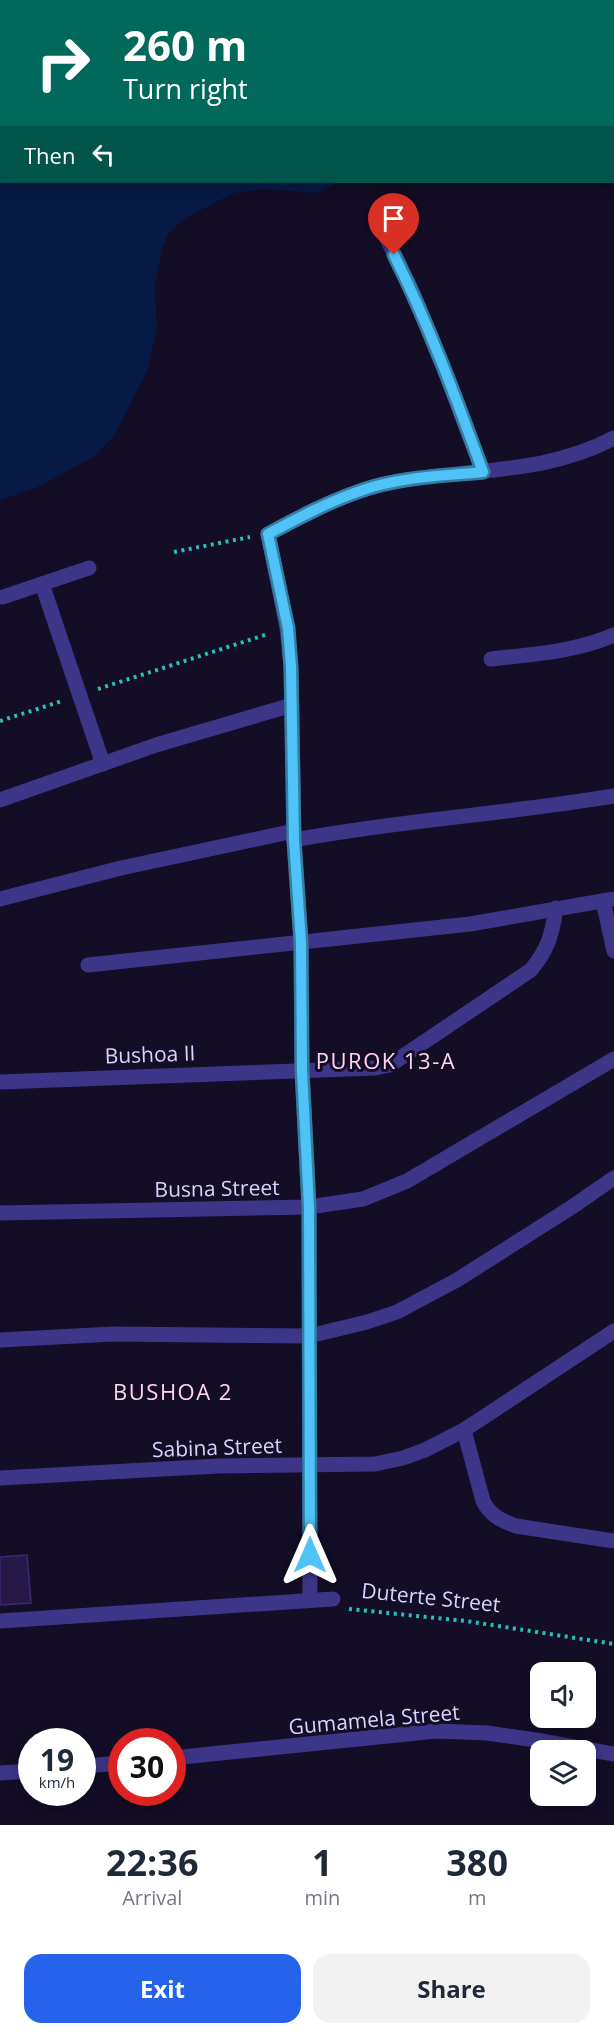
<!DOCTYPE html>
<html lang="en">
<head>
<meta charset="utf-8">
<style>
  :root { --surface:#fff; --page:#f2f2f3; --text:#1f2937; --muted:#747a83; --accent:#2563eb }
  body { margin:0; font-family:"Open Sans",sans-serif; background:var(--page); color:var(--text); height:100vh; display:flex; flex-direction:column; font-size:22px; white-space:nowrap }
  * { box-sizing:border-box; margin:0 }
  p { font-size:20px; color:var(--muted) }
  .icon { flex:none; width:33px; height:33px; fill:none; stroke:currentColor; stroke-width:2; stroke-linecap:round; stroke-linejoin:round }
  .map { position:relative; height:1825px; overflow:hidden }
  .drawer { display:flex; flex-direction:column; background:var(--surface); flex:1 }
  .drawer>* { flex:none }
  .hud { position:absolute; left:0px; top:0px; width:615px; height:183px; box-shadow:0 3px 15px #0003; background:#00695c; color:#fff; overflow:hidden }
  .controls { position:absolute; left:530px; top:1662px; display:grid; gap:12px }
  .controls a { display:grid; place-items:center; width:66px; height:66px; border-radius:12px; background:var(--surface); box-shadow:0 3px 15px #0003; font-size:30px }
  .speed { position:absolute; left:18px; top:1728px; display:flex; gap:12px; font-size:30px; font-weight:700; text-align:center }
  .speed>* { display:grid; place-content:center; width:78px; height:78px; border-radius:50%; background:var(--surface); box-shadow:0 3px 15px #0003; line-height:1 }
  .speed small { font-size:15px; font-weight:400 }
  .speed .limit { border:9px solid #d22; background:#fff; color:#111 }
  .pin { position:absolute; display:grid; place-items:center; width:51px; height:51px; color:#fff; margin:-62px -26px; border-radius:50% 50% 50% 0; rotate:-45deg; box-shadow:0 0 6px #0007 }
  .pin .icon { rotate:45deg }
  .me { position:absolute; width:66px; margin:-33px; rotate:0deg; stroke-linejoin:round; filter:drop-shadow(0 0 4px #0008) }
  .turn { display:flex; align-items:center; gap:21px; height:126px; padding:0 24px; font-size:27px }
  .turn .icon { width:78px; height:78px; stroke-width:2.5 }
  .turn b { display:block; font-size:42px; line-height:51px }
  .then { display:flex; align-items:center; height:57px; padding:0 24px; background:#0003; gap:12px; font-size:22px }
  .eta { display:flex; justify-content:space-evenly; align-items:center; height:102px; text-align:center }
  .eta b { font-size:36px; font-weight:700; line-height:42px }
  .primary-button { display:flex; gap:12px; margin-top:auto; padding:12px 24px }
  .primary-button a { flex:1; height:69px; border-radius:18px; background:var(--accent); color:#fff; font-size:24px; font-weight:700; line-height:69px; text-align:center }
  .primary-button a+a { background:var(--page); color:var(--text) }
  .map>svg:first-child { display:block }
  .water { fill:#071a45 }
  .building { fill:#251848; stroke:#3c2975; stroke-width:1.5 }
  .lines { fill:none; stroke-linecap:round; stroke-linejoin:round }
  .path { stroke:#28bebc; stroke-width:4; stroke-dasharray:3 4.5; stroke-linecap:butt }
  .minor { stroke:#3d3688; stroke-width:15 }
  .major { stroke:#ca59ff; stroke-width:15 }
  .route-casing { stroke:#337fa1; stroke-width:15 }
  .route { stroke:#4fc3f7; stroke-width:10 }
  .labels { text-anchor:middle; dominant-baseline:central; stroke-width:6; stroke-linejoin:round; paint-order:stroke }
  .street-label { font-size:21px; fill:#dad2ff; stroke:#130d26 }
  .neighbourhood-label { font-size:22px; letter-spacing:1.5px; fill:#ffd4ed; stroke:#130d26 }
</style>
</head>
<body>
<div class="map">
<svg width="614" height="1825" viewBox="0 0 614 1825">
  <rect width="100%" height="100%" fill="#130d26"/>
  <g class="water">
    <polygon points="133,0 509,0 510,1 132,1"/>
    <polygon points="1,148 2,182 339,182 316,193 263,189 234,193 185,218 169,233 162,247 155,287 157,329 147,371 114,436 95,456 40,486 0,500 0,150"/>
  </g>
  <polygon class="building" points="27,1555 31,1603 0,1605 0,1557"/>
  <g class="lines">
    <g class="path">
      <polyline points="174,552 250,537"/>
      <polyline points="98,689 268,634"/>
      <polyline points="0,721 62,701"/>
      <polyline points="349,1609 466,1621 614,1644"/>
    </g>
    <g class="minor">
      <polyline points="376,216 413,293 448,379 483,472"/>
      <polyline points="42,584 103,764"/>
      <polyline points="3,597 89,568"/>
      <path d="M491,659C533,654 575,652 614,635"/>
      <polyline points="0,800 156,745 292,705"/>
      <path d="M294,840C400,820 508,814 614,796"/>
      <polyline points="0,899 121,868 294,831"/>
      <polyline points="603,901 614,951"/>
      <polyline points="88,965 470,924 614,899"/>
      <path d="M0,1082L375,1068L390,1065L531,970C548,949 552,935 556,908"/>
      <polyline points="0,1213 309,1207 363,1199 407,1181 614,1059"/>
      <polyline points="0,1340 113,1334 309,1336 367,1322 397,1312 457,1280 572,1207 614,1178"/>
      <path d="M464,1430L483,1501C490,1515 501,1521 516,1526L614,1541"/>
      <polyline points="0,1478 218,1466 375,1464 403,1458 425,1450 464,1430 614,1331"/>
      <path d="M310,1600L309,1207L302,1070L301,942L294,840L291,667L287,628L268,534C308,513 349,490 395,482C470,468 544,475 614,438"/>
      <polyline points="0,1621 333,1599"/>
      <polyline points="172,1758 436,1731 487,1733 536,1740 614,1754"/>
      <polyline points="82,1766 122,1763"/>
      <polyline points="0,1773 32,1771"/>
    </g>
    <g class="major">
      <polyline points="32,2 34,0"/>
      <polyline points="0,37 2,36"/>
    </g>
  </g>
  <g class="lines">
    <defs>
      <path id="route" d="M310,1555L309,1207L302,1070L301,942L294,840L291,667L288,628L268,534C298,518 328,502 360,491C398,477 442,476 483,472C456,398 429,325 394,255"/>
    </defs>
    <use href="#route" class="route-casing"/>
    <use href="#route" class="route"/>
  </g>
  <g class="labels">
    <g class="street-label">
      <text transform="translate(150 1054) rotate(-2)">Bushoa II</text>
      <text transform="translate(217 1188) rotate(-1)">Busna Street</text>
      <text transform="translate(217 1447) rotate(-2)">Sabina Street</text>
      <text transform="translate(431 1597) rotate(6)">Duterte Street</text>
      <text transform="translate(374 1719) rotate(-5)">Gumamela Street</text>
    </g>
    <g class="neighbourhood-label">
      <text x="386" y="1060">PUROK 13-A</text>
      <text x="173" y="1391">BUSHOA 2</text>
    </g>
  </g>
</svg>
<div class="controls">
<a><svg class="icon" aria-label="sound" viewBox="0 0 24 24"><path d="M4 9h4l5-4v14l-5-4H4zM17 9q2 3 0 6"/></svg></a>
<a><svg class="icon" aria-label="layers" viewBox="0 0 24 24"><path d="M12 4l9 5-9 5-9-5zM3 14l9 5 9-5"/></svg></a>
</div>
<div class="speed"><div>19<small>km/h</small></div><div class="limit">30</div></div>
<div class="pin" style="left:394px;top:255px;background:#d93025"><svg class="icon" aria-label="arrive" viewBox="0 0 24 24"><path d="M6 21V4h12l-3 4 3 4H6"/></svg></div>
<svg class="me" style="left:310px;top:1555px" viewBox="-20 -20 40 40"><path d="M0-17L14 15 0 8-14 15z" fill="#4fc3f7" stroke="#fff" stroke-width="4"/></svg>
<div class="hud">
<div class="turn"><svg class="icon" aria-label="right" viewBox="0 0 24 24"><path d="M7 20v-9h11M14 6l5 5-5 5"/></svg><div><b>260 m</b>Turn right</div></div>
<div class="then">Then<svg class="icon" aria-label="left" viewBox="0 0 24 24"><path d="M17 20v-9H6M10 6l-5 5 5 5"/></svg></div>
</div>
</div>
<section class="drawer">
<div class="eta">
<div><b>22:36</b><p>Arrival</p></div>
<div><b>1</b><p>min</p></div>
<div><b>380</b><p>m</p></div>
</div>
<div class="primary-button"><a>Exit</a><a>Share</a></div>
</section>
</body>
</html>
